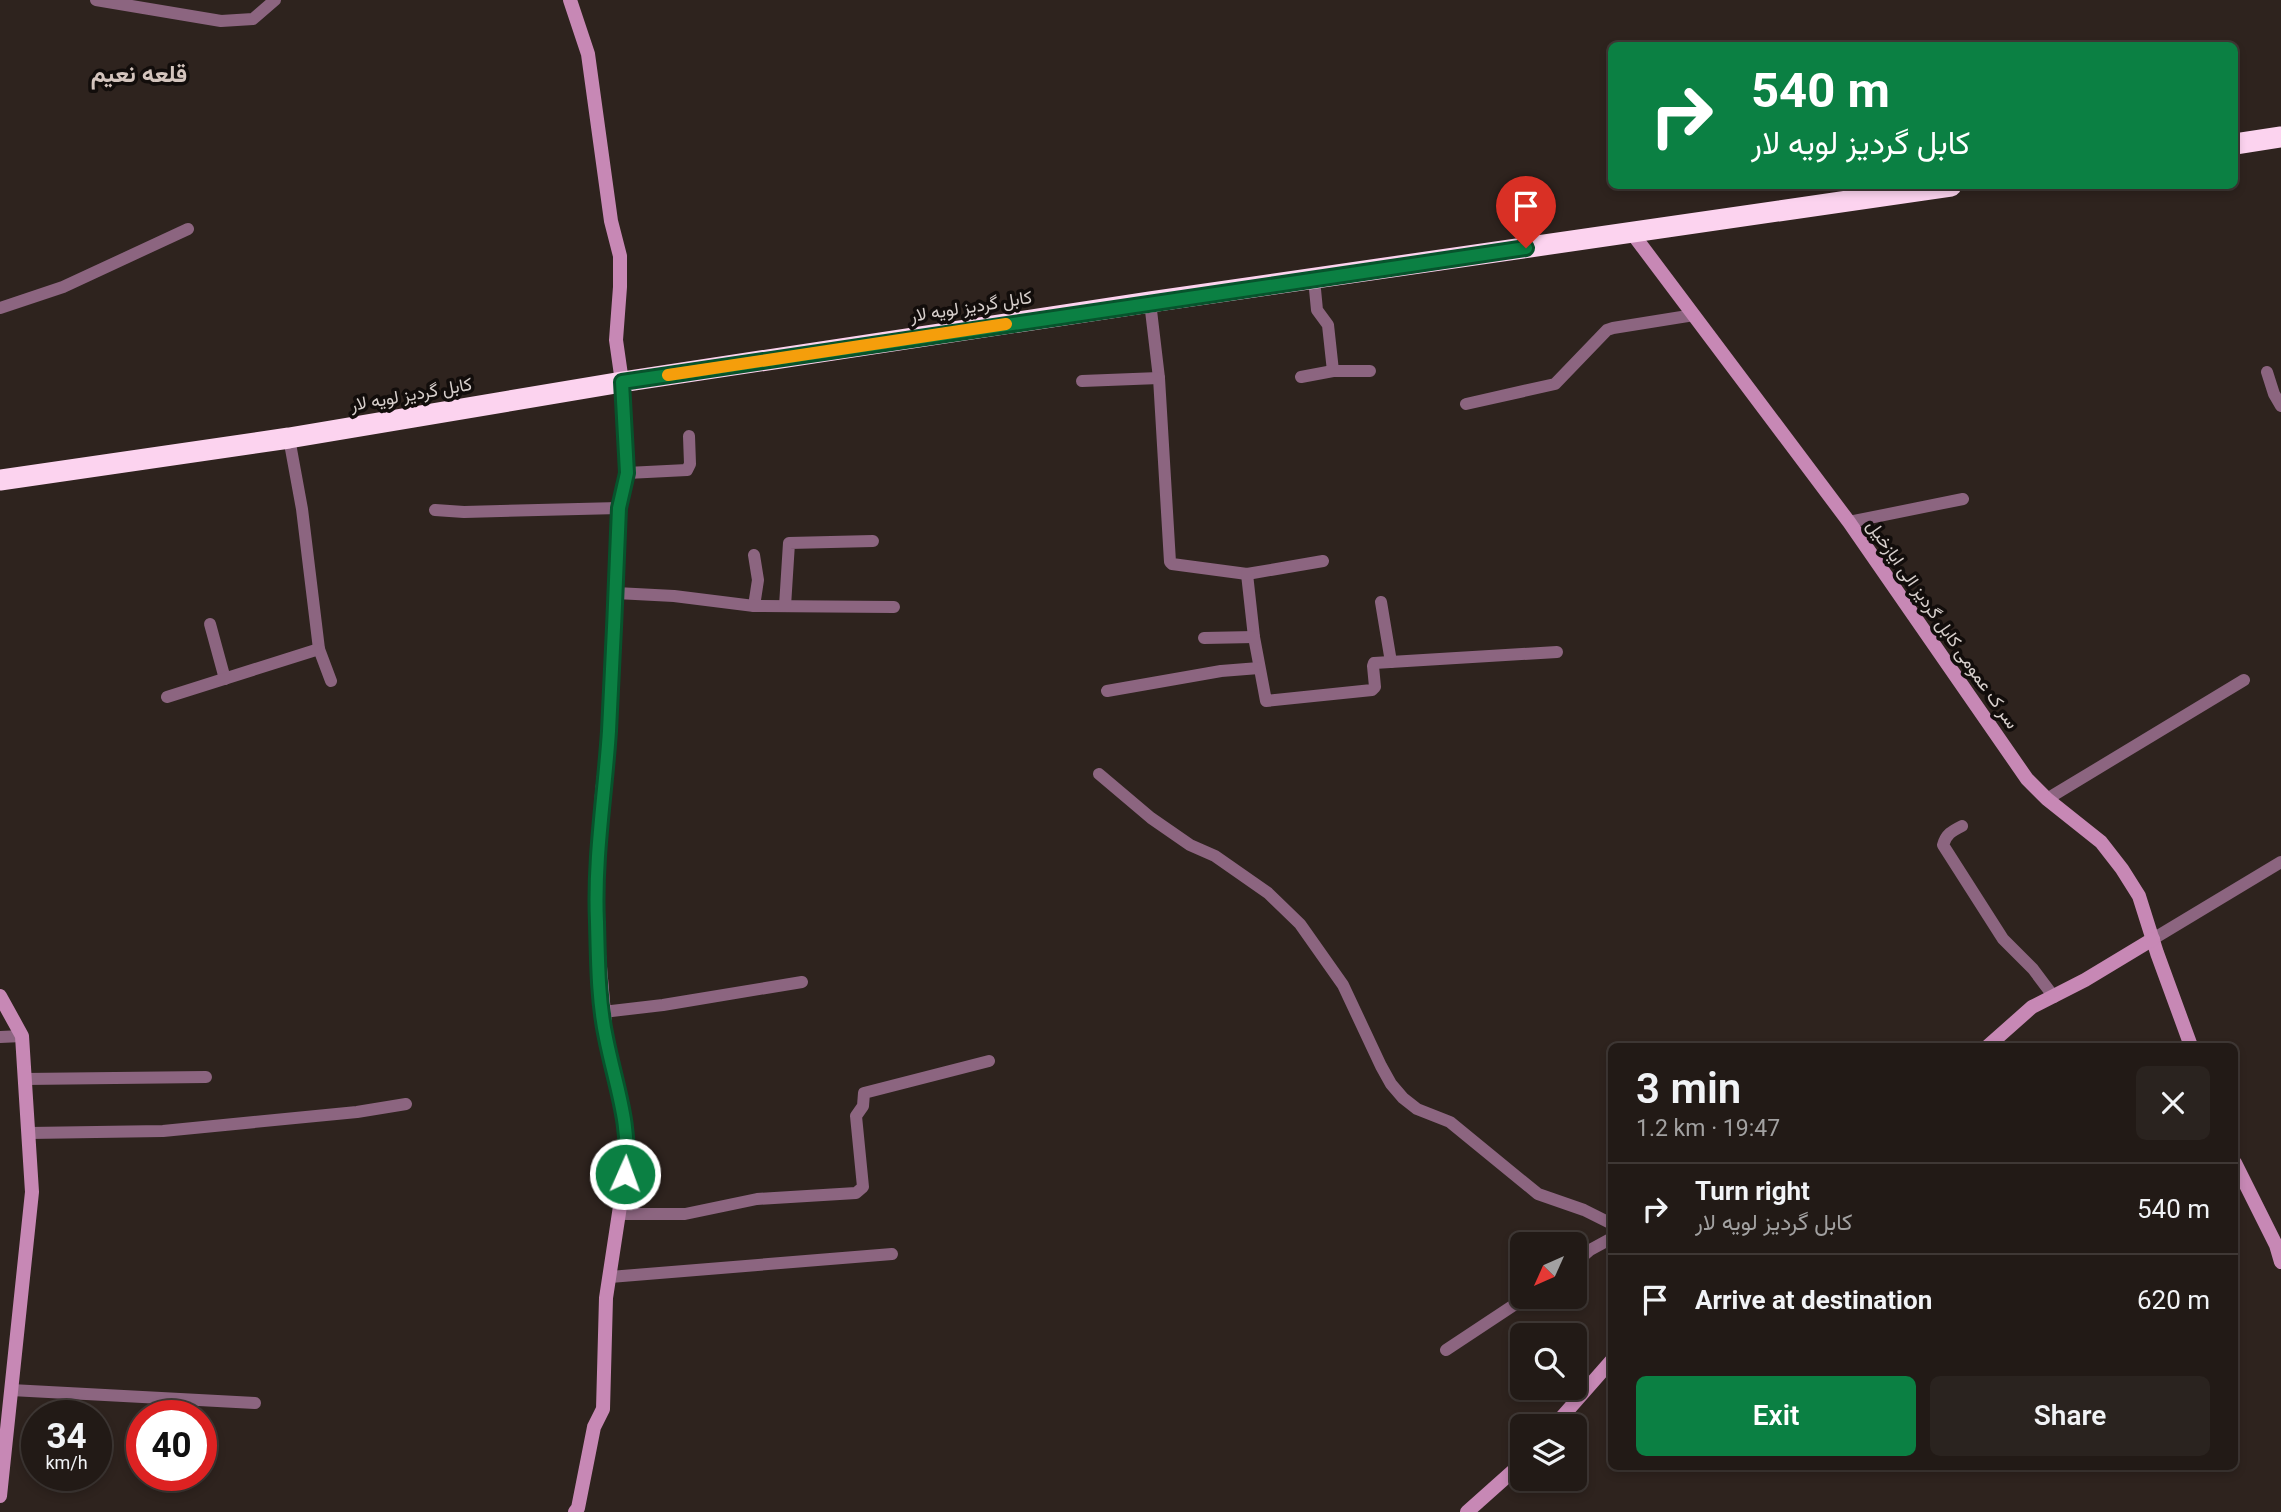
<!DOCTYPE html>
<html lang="en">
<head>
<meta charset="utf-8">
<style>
  :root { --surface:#221a16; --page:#2a231f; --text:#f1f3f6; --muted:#a2a1a1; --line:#3f3835; --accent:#0b8043 }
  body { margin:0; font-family:Roboto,Vazirmatn,sans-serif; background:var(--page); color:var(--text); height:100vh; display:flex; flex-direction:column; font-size:26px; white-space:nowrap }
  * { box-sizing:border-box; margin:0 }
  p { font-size:23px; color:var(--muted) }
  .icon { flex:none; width:38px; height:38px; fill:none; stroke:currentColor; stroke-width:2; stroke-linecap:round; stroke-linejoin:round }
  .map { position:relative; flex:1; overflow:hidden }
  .sheet { position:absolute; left:1608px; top:1043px; width:630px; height:427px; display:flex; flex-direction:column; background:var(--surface); border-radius:10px; box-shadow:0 4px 10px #0003,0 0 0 2px var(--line) }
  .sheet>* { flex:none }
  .banner { position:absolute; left:1608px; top:42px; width:630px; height:147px; border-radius:10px; box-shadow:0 4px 10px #0003,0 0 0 2px var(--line); background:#0b8043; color:#fff; overflow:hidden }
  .needle { width:46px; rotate:225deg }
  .controls { position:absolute; left:1510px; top:1232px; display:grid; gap:14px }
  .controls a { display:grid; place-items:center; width:77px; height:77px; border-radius:10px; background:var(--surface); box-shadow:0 4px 10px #0003,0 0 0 2px var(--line); font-size:35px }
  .speed { position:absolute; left:21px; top:1400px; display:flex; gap:14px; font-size:35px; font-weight:700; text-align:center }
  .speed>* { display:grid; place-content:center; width:91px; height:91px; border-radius:50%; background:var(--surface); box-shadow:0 4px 10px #0003,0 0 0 2px var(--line); line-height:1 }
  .speed small { font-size:18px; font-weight:400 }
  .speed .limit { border:10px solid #d22; background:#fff; color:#111 }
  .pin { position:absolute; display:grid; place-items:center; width:60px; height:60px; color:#fff; margin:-72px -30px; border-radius:50% 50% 50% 0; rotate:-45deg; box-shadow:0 0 7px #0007 }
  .pin .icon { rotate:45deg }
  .me { position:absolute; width:77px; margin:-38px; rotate:2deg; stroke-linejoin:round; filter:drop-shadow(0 0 5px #0008) }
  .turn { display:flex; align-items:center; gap:24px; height:147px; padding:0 28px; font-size:32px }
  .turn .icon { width:91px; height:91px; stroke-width:2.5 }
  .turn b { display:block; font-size:49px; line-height:60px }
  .round { display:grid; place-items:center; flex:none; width:74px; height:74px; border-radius:10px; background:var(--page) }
  .summary { display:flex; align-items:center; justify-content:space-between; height:119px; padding:0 28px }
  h1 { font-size:42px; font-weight:600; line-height:52px }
  .primary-button { display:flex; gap:14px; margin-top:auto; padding:14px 28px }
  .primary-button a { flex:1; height:80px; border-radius:10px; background:var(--accent); color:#fff; font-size:28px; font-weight:600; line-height:80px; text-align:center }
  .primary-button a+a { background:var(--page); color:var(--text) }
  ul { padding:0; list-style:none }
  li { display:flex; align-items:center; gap:21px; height:91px; padding:0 28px; border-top:2px solid var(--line) }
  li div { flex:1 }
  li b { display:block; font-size:26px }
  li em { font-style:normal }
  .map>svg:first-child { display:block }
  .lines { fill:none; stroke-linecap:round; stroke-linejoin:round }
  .street { stroke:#8c6580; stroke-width:12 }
  .secondary { stroke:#c788b5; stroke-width:14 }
  .highway { stroke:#fcd3ef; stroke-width:21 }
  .route-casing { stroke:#07532c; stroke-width:18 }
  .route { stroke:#0b8043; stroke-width:12 }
  .slow { stroke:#f59e0b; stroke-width:12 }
  .labels { text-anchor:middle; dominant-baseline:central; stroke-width:7; stroke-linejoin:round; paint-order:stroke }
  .street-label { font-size:18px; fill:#d7cfcc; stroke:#120d0b }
  .district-label { font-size:24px; font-weight:bold; fill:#d3c4bd; stroke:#120d0b }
</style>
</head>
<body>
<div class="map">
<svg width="2281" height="1512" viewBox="0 0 2281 1512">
  <rect width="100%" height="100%" fill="#2e231e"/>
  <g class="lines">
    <g class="street">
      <polyline points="96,0 221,21 253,19 275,0"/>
      <polyline points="1314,279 1317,310 1328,325 1333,371"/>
      <polyline points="1150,302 1159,378 1170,562 1172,564 1247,574 1323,561"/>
      <polyline points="0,308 63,287 188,229"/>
      <polyline points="2267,372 2274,394 2281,406"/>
      <polyline points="1301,377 1333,371 1370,371"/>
      <polyline points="1082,381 1159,378"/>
      <polyline points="1466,404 1555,384 1607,330 1613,328 1694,315"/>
      <polyline points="289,438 302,509 319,649 331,681"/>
      <polyline points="627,473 687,470 690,464 689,436"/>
      <polyline points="435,510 464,512 619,508"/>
      <polyline points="1849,522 1963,499"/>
      <polyline points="754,555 758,580 754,606"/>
      <polyline points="1247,574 1254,637 1266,701 1372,690 1375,687 1373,666 1374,663 1557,652"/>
      <polyline points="616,593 674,596 754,606 894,607"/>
      <polyline points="1381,602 1391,662"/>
      <polyline points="785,606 789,543 873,541"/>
      <polyline points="210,624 225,679"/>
      <polyline points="1204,638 1254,637"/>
      <polyline points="1107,691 1221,671 1259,668"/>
      <polyline points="167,697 319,649"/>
      <polyline points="1099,774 1151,818 1190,845 1215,856 1268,893 1300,924 1343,985 1381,1066 1391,1084 1403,1098 1417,1109 1450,1122 1538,1194 1584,1210 1612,1224"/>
      <polyline points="2047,799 2244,680"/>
      <path d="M1962,826C1952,831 1946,834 1943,845L2003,939L2033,969L2054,997"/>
      <polyline points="2153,939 2281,862"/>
      <polyline points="603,1012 663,1005 802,982"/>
      <polyline points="0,1037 22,1036"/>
      <polyline points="24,1079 206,1077"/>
      <polyline points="29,1133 163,1131 357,1112 406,1104"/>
      <polyline points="620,1214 685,1214 757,1199 856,1193 863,1187 856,1116 863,1106 864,1093 989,1061"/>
      <polyline points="1575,1263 1590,1250 1612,1238"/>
      <polyline points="610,1277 892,1254"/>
      <polyline points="1446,1350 1526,1297"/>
      <polyline points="11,1390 255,1403"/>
    </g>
    <g class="secondary">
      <polyline points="570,0 588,54 611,221 620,256 620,287 616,340 622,382 627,473 619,508 609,732 602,793 596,920 606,1037 623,1107 628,1154 606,1298 603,1409 594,1427 578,1508 575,1512"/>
      <polyline points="1632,233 1849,522 2027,779 2047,799 2101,842 2122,869 2139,896 2157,953 2191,1046"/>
      <polyline points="0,996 22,1036 32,1192 0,1496"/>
      <polyline points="1988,1046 2032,1007 2085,980 2153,939"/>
      <polyline points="2235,1163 2276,1245 2281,1262"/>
      <polyline points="1554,1426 1612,1360"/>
      <polyline points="1467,1512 1522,1463"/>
    </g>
    <g class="highway">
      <polyline points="2235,144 2281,137"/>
      <polyline points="0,480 289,438 622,382 1150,302 1951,186"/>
    </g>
  </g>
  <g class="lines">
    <defs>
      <path id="route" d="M625,1174C632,1127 615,1084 606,1038C598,1001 598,960 597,922C594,858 605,794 609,731C613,657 616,582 619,508L627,473L622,382L1526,248"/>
    </defs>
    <use href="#route" class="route-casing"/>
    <use href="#route" class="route"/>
    <polyline class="slow" points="668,375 1006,324"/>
  </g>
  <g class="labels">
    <g class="street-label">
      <text transform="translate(971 306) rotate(-9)">کابل گردیز لویه لار</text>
      <text transform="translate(411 394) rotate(-10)">کابل گردیز لویه لار</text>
      <text transform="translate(1943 624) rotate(55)">سر ک عمومی کابل گردیز الی ایازخیل</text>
    </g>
    <g class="district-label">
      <text x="139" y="74">قلعه نعيم</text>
    </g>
  </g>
</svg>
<div class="controls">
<a><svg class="needle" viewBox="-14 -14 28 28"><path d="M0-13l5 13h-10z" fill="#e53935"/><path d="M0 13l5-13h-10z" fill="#a2a1a1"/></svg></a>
<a><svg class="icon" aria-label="search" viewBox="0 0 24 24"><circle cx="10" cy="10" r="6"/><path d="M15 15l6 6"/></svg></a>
<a><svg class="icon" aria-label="layers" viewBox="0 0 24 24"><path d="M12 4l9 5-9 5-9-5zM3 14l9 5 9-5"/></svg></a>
</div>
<div class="speed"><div>34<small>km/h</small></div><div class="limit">40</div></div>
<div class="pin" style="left:1526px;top:248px;background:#d93025"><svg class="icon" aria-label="arrive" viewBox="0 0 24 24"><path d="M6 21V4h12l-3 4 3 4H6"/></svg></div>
<svg class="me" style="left:625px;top:1174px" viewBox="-20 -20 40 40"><circle r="17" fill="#0b8043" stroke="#fff" stroke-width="3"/><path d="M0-11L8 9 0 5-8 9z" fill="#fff"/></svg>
<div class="banner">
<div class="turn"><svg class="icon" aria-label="right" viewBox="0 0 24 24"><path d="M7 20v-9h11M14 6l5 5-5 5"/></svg><div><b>540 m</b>کابل گردیز لویه لار</div></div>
</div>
<section class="sheet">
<div class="summary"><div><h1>3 min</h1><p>1.2 km · 19:47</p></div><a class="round"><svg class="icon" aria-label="close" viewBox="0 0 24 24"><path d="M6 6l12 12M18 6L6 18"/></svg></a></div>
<ul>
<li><svg class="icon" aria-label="right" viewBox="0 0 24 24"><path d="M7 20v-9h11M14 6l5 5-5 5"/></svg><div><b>Turn right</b><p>کابل گردیز لویه لار</p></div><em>540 m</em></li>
<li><svg class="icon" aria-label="arrive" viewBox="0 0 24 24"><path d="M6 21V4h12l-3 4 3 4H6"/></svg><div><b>Arrive at destination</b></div><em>620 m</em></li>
</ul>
<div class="primary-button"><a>Exit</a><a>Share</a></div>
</section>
</div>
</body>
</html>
